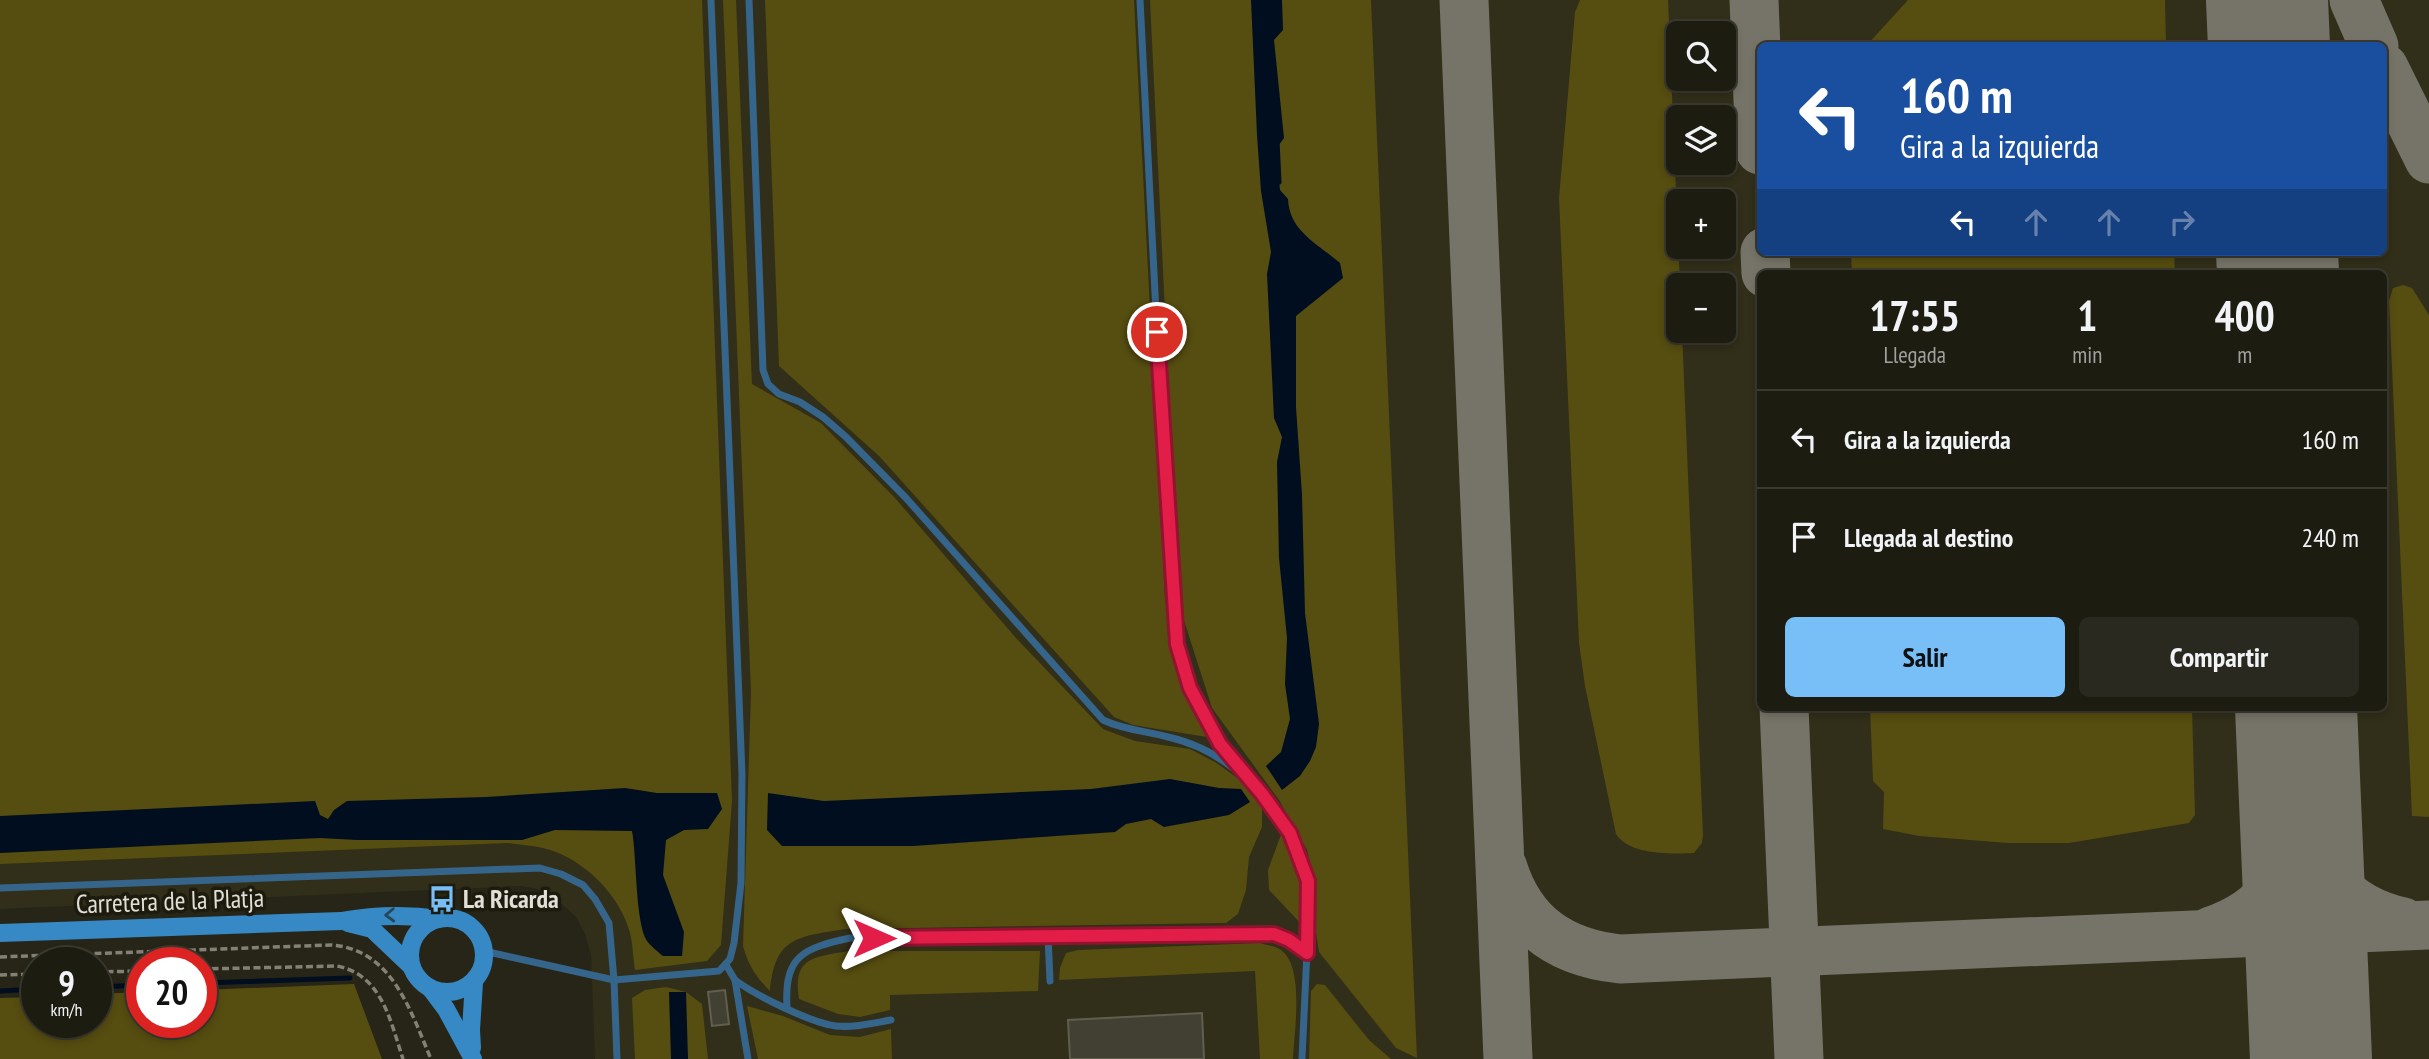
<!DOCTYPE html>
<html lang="es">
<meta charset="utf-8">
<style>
body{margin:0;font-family:"PT Sans Narrow",sans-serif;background:#2a291f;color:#f1f3f6;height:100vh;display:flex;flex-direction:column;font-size:26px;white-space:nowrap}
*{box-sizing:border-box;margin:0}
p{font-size:23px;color:#a0a19f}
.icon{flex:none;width:38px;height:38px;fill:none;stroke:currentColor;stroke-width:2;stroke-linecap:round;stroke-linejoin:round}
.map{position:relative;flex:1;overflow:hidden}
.panel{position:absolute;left:1757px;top:270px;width:630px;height:441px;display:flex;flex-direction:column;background:#1d1c11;border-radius:10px;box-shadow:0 4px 10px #0003,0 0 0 2px #3b3a31}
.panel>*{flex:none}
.guide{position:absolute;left:1757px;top:42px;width:630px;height:214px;border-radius:10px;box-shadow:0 4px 10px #0003,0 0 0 2px #3b3a31;background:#1a4fa0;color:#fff;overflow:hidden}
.fabs{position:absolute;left:1666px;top:21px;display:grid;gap:14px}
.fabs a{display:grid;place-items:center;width:70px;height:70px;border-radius:10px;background:#1d1c11;box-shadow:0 4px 10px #0003,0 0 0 2px #3b3a31;font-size:35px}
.speed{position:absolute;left:21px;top:947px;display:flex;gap:14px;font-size:35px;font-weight:700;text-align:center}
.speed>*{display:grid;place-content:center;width:91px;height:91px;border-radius:50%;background:#1d1c11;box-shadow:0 4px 10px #0003,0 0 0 2px #3b3a31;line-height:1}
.speed small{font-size:18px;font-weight:400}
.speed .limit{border:10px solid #d22;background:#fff;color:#111}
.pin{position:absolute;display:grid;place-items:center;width:60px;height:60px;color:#fff;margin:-30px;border:4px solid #fff;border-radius:50%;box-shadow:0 2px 7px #0007}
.me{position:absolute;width:77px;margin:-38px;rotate:90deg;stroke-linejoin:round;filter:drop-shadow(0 0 5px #0008)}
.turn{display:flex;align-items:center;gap:24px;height:147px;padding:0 28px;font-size:32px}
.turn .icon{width:91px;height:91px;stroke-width:2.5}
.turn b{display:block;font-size:49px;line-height:60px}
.lanes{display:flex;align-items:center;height:66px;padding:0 28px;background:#0003;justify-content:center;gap:35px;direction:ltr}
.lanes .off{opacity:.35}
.eta{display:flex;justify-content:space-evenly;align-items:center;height:119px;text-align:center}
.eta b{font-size:42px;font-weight:700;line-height:49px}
.cta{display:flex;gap:14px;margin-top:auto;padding:14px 28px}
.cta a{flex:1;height:80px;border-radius:10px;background:#78bff7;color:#111;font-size:28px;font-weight:700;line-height:80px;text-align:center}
.cta a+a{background:#2a291f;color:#f1f3f6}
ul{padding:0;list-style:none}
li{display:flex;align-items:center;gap:21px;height:98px;padding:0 28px;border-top:2px solid #3b3a31}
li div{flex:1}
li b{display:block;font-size:26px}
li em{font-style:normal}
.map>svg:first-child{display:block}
</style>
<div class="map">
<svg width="2429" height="1059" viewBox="0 0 2429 1059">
<rect width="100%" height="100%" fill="#272517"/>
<path fill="#312e19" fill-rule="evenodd" d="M0,0H2429V1059H595L591,955L585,934L576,917L561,903L545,891L533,888L520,886L0,909ZM1678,33H1724V79H1678ZM1760,46H2384V252H1760ZM1678,117H1724V163H1678ZM1678,201H1724V247H1678ZM1760,273H2384V707H1760ZM1678,285H1724V331H1678Z"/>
<g fill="#564d10">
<path d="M0,0H702L732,801L721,945L707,961L635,970C633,958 633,945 630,933C621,898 589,865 556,852C540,846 524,845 508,843L0,864Z"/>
<path d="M723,0H736L752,384L821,423L895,498L1016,638L1103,729L1135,741L1190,749L1215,762L1253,789L1262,804V827L1249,857L1246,890L1238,914L1226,923L845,929C798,937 775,936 770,991C756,977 748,965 743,946L751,692Z"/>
<polygon points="765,0 1134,0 1165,599 1177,664 1190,699 1213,738 1133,725 1114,717 879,456 779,366"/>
<polygon points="1150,0 1371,0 1417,1058 1396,1048 1319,952 1316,933 1316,887 1307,850 1279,800 1212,708 1179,605"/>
<path d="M1580,0H1668L1680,285L1678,331H1682L1703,835L1702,843L1694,853C1670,854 1629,855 1616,834L1585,686L1579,643L1559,198L1575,12Z"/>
<polygon points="1908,0 2165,0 2166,45 1867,45"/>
<polygon points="1851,252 2174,252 2175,273 1852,273"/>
<polygon points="2403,285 2412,288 2429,315 2429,817 2412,816 2389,301 2393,288"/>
<polygon points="1870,707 2192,707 2195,815 2189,823 2069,843 2008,843 1919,836 1883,829 1884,792 1873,781"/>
<path d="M1282,832C1303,871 1304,884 1305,928L1269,890L1268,870Z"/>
<path d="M1260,943C1266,945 1276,946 1281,950C1305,967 1294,1033 1293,1059H1260L1255,971L1059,980L1060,968L1066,953L1078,950Z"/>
<path d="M849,951H1040L1038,991L890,995V1010L860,1017L838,1014L799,999C792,956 815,957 849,951Z"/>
<polygon points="354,984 382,1059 0,1059 0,998 37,997 37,1022 96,1022 96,994 142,992 142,1022 201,1022 201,990"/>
<polygon points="1317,984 1325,985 1369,1040 1391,1059 1309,1059 1311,991"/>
<polygon points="666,987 686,992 702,1004 708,1059 635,1059 632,998 645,990"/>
<polygon points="747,1006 783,1016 830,1035 860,1037 891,1029 892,1059 758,1059"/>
</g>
<g fill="#000e1f">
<path d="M1251,0H1282L1283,30L1274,40L1284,138L1276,149L1280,190L1288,199C1289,231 1318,244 1340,263L1343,278L1296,316V407L1302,495L1305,613L1319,724L1316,747L1310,761L1300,776L1282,790L1266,766L1281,752L1290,719L1285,684L1287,638L1279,558L1277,462L1282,437L1274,418L1267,274L1271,252L1261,191L1257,135Z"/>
<polygon points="1170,779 1219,788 1241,789 1250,802 1229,815 1164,827 1151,819 1126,824 1115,832 913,846 782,846 767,830 768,793 824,801 1091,789"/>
<path d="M625,788L657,793H717L722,809L708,829L684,830L666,840L663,875L684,932L682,956H663C658,952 651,946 647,941C635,922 637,858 632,831L555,830L522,840H357L320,838L0,853V816L315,801L320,815L328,819L334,810L347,801L486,797Z"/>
<polygon points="669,992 686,992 688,1059 671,1059"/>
</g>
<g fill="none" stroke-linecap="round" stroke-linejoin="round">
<g stroke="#000e1f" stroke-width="5">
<polyline points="1277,140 1279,182"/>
<polyline points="201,983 350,978"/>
<polyline points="96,987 142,985"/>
<polyline points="0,991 37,989"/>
</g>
<g stroke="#767468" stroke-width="49">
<polyline points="1464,0 1508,1059"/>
<polyline points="1754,0 1760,150"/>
<polyline points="2354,0 2374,46"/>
<polyline points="2384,68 2429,159"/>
<polyline points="1765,252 1766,273"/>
<polyline points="1784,707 1799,1059"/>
<path d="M2301,810C2316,870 2340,908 2403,922"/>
<path d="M1503,868C1521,926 1562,953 1620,959L2429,925"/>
<path d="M2211,931C2269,912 2297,870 2301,810"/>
<path d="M2308,989C2315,1014 2321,1039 2338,1059"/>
</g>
<g stroke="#767468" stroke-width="122">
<polyline points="2267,0 2269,46"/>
<polyline points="2277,252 2278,273"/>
<polyline points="2296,707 2311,1059"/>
</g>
</g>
<g fill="#424032" stroke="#605e4e" stroke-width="2">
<polygon points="725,990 729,1024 712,1026 708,992"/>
<polygon points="1202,1013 1204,1059 1070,1059 1068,1020"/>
</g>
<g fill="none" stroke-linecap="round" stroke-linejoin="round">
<g stroke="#838176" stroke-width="3.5" stroke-dasharray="7 3.5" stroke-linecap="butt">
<path d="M0,957L331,945C392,949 410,1010 431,1059"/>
<path d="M201,969L337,966C382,975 390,1020 403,1059"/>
<polyline points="96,972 142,971"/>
<polyline points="0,975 37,974"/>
</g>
<g stroke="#36658b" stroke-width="7">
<path d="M749,0L763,370L768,384L779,394L800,402L823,417L846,437L906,498L1103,720C1124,730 1146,731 1168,737C1195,743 1220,756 1241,775"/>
<polyline points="1140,0 1157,332 1177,644 1190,688 1220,744 1263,794 1290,833 1308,881 1308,929 1302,1059"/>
<polyline points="0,888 540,868 561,874 583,885 595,899 609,923 614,980 617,1059"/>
<polyline points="1048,937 1050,981"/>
<polyline points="484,951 614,980 719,971 730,959 734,943 741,883 742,774 711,0"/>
<polyline points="726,965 735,980 748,1059"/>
<path d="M735,980C755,995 811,1023 836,1026C854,1028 873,1023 891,1020"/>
<path d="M787,1007C784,955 804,948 850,938L1274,934L1289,940L1307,953"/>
</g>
<g stroke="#3789c5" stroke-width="18">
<circle cx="447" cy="955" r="37"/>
<polyline points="348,923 372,929 412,967"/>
<path d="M0,933L341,921C375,915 405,914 439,919"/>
<polyline points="431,989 446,1009 473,1059"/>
<polyline points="472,1048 471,1030 474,982"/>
</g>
</g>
<defs><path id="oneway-chevron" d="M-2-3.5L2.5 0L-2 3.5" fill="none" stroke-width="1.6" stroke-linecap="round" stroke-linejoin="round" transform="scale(1.75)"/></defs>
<use stroke="#274757" href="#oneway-chevron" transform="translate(390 915) rotate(178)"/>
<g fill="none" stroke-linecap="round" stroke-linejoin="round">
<defs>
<polyline id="route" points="874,938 1274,934 1289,940 1307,953 1308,881 1290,833 1262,794 1220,744 1190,688 1177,644 1157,332"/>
</defs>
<use href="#route" stroke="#92132f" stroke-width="18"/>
<use href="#route" stroke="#e11d48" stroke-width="12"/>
</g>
<defs>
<symbol id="bus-bare" viewBox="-9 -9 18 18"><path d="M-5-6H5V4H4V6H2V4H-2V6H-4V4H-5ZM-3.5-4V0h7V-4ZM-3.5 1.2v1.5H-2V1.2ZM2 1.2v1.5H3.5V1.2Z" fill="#78bff7" stroke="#1d1b0e" stroke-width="2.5" paint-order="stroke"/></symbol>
</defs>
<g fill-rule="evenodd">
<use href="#bus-bare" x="423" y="880" width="38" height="38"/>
</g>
<g text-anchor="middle" stroke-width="7" stroke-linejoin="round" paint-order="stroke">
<g font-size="26" font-weight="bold" fill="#e1e0d7" stroke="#1d1b0e" text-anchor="start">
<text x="463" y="908">La Ricarda</text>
</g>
<g font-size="26" fill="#e1e0d7" stroke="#1d1b0e">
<text transform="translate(170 901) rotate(-2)" y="9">Carretera de la Platja</text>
</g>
</g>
</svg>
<div class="fabs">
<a><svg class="icon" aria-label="search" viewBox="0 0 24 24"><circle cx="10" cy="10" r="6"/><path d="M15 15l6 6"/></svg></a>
<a><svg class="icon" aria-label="layers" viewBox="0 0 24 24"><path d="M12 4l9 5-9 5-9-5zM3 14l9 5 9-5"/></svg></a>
<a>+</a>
<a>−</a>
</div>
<div class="speed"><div>9<small>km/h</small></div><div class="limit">20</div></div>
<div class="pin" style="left:1157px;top:332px;background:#d93025"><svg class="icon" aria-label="arrive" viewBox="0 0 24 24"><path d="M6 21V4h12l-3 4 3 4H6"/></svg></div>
<svg class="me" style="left:874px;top:938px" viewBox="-20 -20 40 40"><path d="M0-17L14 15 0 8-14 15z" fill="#e11d48" stroke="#fff" stroke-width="4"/></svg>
<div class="guide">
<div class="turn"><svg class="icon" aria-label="left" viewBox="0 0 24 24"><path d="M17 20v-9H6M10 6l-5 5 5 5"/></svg><div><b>160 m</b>Gira a la izquierda</div></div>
<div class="lanes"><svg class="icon" aria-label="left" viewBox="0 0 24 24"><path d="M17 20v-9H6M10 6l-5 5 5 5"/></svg><svg class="icon off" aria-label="ahead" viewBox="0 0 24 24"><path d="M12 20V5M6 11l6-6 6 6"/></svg><svg class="icon off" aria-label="ahead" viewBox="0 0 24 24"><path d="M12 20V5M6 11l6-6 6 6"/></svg><svg class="icon off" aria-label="right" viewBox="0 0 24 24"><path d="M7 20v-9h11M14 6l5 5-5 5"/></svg></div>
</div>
<section class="panel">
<div class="eta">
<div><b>17:55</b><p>Llegada</p></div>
<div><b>1</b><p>min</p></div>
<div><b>400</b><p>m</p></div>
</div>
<ul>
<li><svg class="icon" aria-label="left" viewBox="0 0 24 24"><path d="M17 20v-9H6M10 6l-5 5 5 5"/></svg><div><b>Gira a la izquierda</b></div><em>160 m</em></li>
<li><svg class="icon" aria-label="arrive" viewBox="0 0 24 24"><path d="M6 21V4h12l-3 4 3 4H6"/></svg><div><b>Llegada al destino</b></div><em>240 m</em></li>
</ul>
<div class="cta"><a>Salir</a><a>Compartir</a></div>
</section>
</div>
